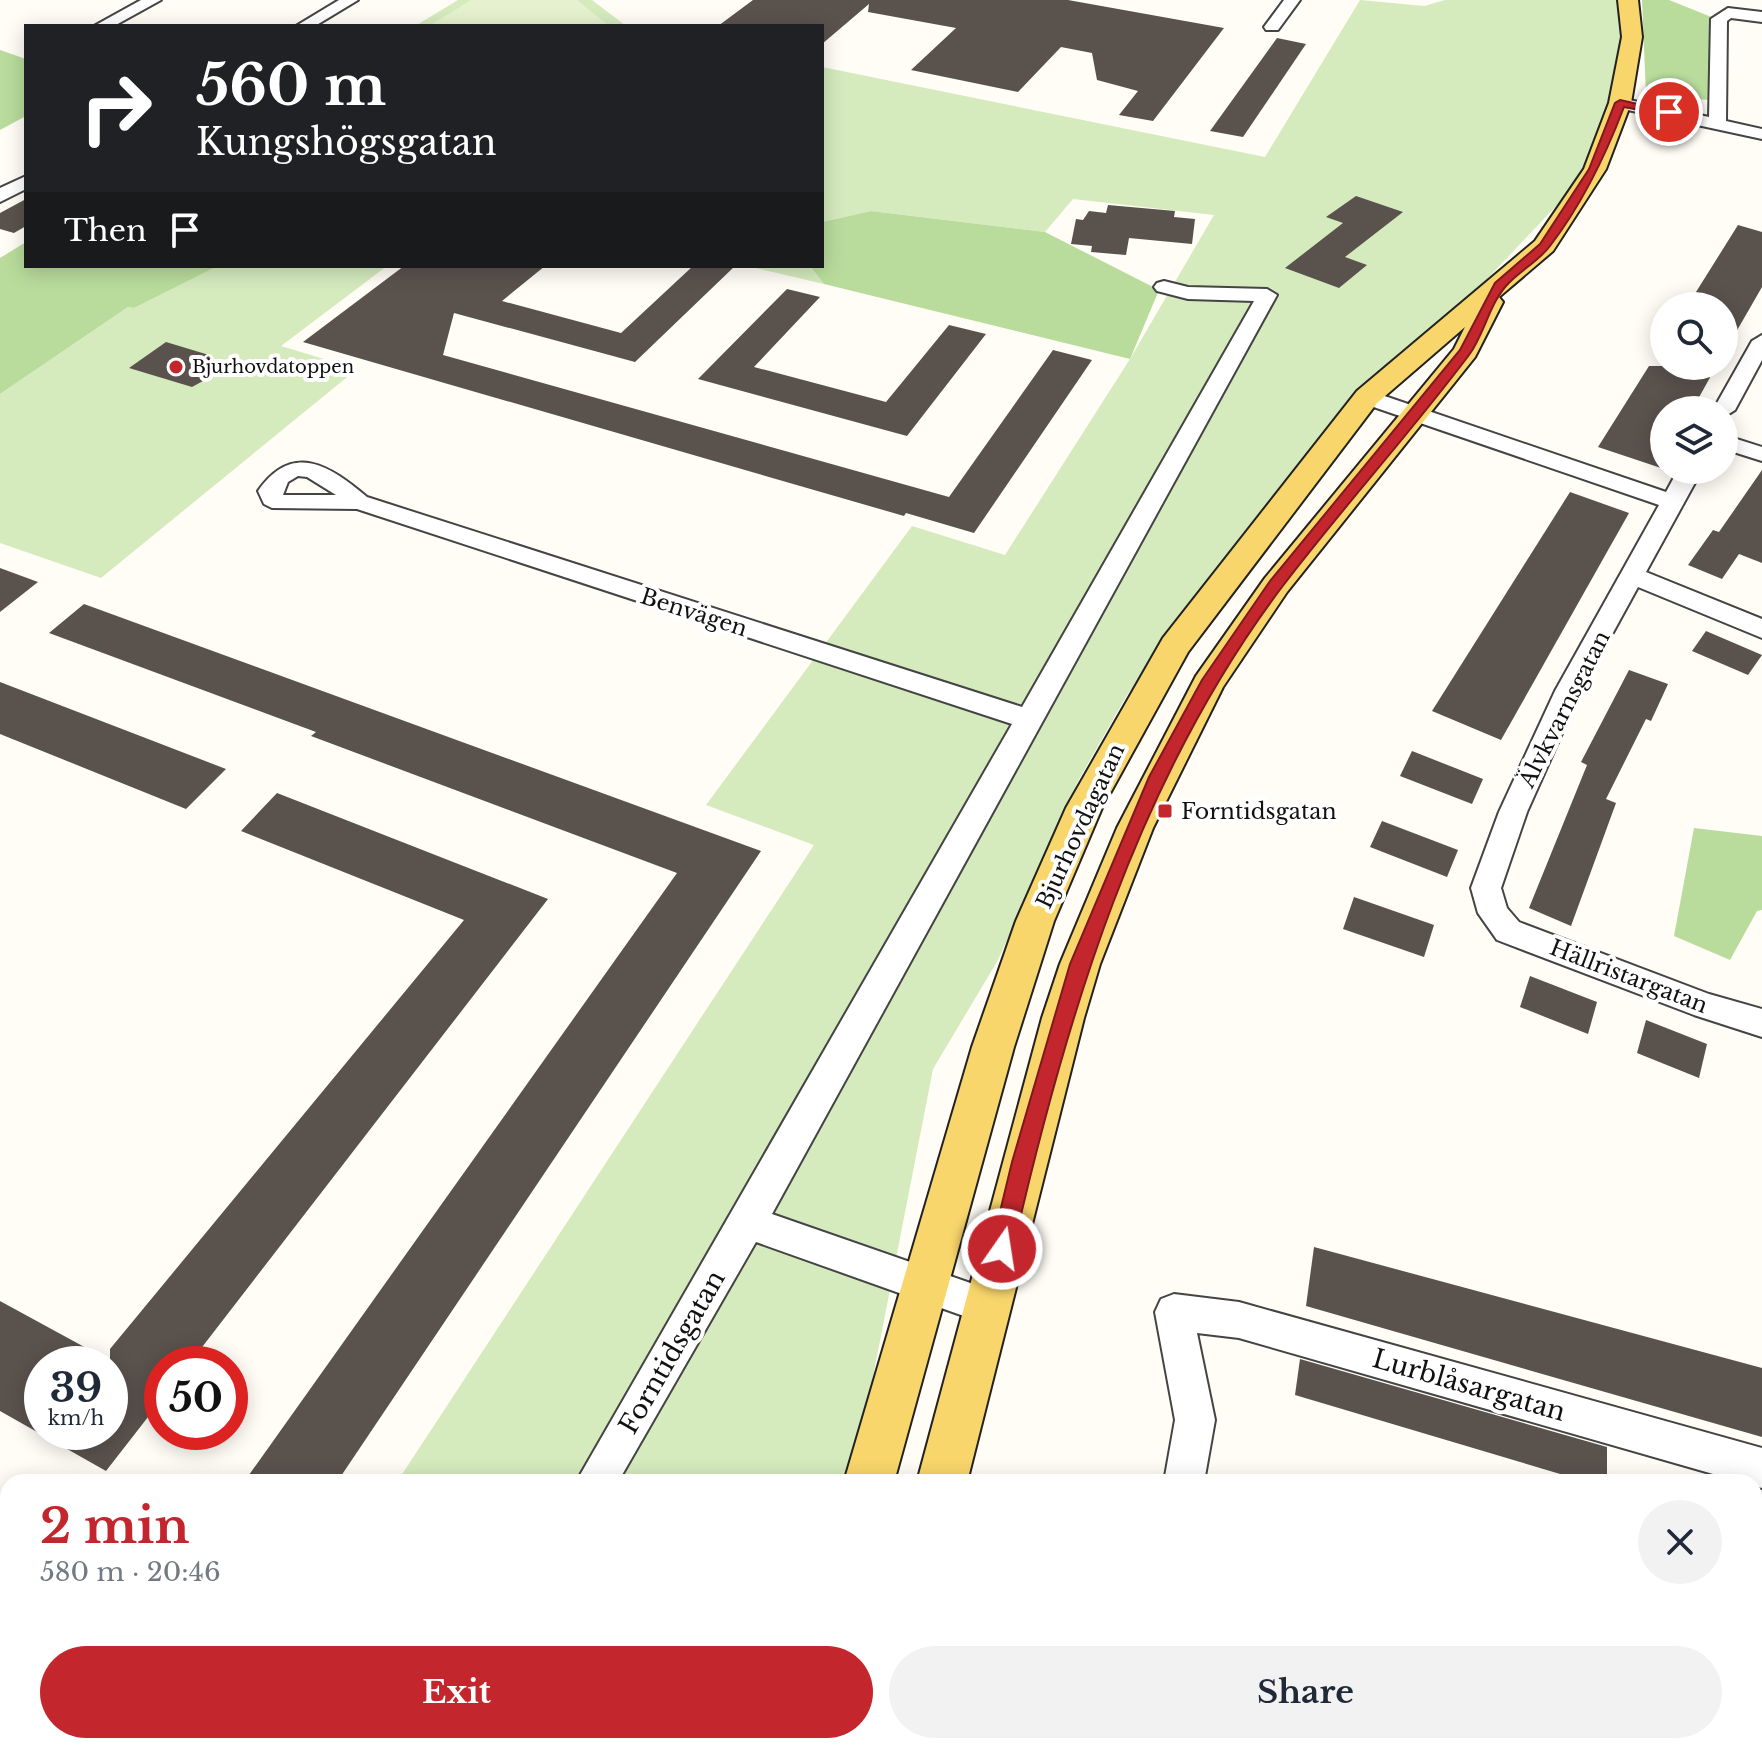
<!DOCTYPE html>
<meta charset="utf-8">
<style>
body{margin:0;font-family:"Libre Baskerville",serif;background:#f2f2f3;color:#1f2937;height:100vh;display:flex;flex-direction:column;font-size:30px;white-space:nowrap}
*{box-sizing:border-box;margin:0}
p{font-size:26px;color:#747a83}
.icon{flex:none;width:44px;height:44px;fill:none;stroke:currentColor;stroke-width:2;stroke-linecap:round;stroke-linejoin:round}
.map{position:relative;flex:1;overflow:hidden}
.panel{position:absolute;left:0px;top:1474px;width:1762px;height:280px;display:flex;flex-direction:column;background:#fff;border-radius:24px 24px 0 0;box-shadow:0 4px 20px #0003}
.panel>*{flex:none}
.guide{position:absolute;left:24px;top:24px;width:800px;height:244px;border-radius:0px;box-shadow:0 4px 20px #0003;background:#202124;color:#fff;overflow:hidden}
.tools{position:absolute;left:1650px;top:292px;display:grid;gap:16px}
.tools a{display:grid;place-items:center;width:88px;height:88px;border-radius:50%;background:#fff;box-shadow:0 4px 20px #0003;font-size:40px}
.speed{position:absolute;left:24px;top:1346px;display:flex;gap:16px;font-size:40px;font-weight:700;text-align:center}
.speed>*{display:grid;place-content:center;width:104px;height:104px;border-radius:50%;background:#fff;box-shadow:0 4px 20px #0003;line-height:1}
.speed small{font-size:20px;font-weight:400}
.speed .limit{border:12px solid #d22;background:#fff;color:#111}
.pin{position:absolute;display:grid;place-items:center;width:68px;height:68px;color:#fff;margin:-34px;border:4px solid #fff;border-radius:50%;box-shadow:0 2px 8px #0007}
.me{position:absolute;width:88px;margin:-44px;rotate:13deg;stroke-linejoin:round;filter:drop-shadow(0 0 6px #0008)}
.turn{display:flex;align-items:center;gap:28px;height:168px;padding:0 40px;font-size:36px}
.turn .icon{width:104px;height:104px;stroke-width:2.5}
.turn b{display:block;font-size:56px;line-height:68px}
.then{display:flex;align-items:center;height:76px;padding:0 40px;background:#0003;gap:16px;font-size:30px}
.round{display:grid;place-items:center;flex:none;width:84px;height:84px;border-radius:42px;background:#f2f2f3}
.headline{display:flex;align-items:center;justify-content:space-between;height:136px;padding:0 40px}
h1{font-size:48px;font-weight:700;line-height:60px;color:#c4262e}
.button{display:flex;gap:16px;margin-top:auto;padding:16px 40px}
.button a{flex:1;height:92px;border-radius:48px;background:#c4262e;color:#fff;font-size:32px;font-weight:700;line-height:92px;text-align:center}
.button a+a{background:#f2f2f3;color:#1f2937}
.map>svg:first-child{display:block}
</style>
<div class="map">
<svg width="1762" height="1754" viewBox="0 0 1762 1754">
<rect width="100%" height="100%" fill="#fffdf5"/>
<g fill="#d5ebbd">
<polygon points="458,0 592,0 626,26 415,26"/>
<polygon points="1360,0 1424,6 1445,0 1617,0 1623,29 1607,104 1577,184 1488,278 1363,396 1239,544 1127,695 1078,781 998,960 933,1069 870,1392 844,1482 397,1482 814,845 706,805 912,526 1005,555 1130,359 1214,215 1073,199 1045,232 871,211 822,222 822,67 1265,157"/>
<polygon points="218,266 387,266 281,346 357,369 101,578 0,543 0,394 128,307 134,308"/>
<polygon points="747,266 810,266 824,284"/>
<polygon points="225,1746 766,1746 764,1754 220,1754"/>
</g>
<g fill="#b9dc9c">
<polygon points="1642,0 1669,0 1714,18 1708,100 1646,93"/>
<polygon points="0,50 26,59 26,116 0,130"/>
<polygon points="871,211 1045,232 1159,290 1130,359 824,284 810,266 822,266 822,222"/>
<polygon points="26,242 26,266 218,266 134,308 128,307 0,394 0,258"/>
<polygon points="1694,828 1762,836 1762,910 1757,911 1730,960 1674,936"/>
</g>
<polygon fill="#e6f2cf" points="471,0 577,0 609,26 429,26"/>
<g fill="#5a524d" fill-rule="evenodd">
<polygon points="753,0 1068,0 1224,28 1153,121 1119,115 1138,91 1097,80 1092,53 1061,47 1018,92 911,70 956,28 868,12 869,4 822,44 822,26 718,26"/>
<polygon points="1277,38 1306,44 1243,137 1210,131"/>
<polygon points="1356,196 1403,212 1345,257 1367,265 1339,288 1285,268 1343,223 1326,217"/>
<polygon points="26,199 26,226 14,233 0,229 0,213"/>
<polygon points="1108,205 1175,211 1174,217 1195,219 1192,244 1129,238 1126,255 1091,252 1092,246 1071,244 1076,219 1083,220 1089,211 1106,213"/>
<polygon points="1738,225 1762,232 1762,287 1724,353 1724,306 1691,300"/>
<polygon points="404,266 545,266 502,301 621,333 693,266 735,266 635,362 454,313 443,355 949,497 1053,350 1092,360 974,533 906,513 904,516 303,342"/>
<polygon points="787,289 820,297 754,367 886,402 949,325 986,334 907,436 698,379"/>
<polygon points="166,342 209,355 214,375 192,387 129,368"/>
<polygon points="1649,366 1694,366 1713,372 1692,410 1664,410 1664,469 1598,447"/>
<polygon points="1762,470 1762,563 1739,554 1722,579 1688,565 1713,530 1719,532"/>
<polygon points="1570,492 1629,513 1501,740 1432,711"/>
<polygon points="0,568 38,582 0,612"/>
<polygon points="84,604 761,851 337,1482 244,1482 677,873 311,736 316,732 49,633"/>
<polygon points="1706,631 1762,655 1748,675 1692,651"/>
<polygon points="1629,670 1668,684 1651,721 1646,719 1606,799 1616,803 1571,926 1529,908 1587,765 1581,762"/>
<polygon points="0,682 226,769 186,809 0,734"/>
<polygon points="1412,751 1483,779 1472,804 1400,776"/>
<path d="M277,793L548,899L189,1364H162V1399L106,1471L0,1411V1301L110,1361V1349L464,920L241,831ZM42,1364H110V1432H42Z"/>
<polygon points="1382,821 1458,850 1447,877 1370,847"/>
<polygon points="1354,897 1434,925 1424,957 1343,929"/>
<polygon points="1530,976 1597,1002 1588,1034 1520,1007"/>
<polygon points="1646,1020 1707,1044 1699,1078 1637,1053"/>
<polygon points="1314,1247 1762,1368 1762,1437 1306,1306"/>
<polygon points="1300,1359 1607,1447 1607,1482 1587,1482 1295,1395"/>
</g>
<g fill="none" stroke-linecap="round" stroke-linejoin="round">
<defs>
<g id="minor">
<polygon points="141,0 161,0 114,26 94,26"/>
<polygon points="339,0 358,0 315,26 296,26"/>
<polygon points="1284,0 1300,0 1278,30 1266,30 1264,27"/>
<polygon points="1728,8 1762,12 1762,22 1731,18 1727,21 1726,121 1762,129 1762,139 1614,107 1612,103 1620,98 1709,117 1711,19"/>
<polygon points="26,176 26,189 0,202 0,188"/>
<path d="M1164,281L1188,287L1267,289L1277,295L772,1214L1002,1294L1008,1307L1002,1320L989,1325L756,1242L618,1482H576L1012,724L357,509L272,508L264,504L258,491C293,441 330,466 367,497L1022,707L1254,301L1188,299L1157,291L1154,287L1157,283ZM298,476L307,477L336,495H283L288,482Z"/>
<polygon points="1762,335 1762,360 1735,410 1724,417 1724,410 1713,410 1752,341"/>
<polygon points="1367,390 1666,492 1678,470 1702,470 1646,572 1762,619 1762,638 1638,587 1581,691 1527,812 1501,888 1507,908 1519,922 1709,994 1762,1009 1762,1037 1694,1015 1497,940 1478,913 1471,888 1499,812 1555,691 1659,505 1359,402 1356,397 1359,392"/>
<polygon points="1724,435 1762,447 1762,461 1724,449"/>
<polygon points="1174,1294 1239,1302 1762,1448 1762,1488 1754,1486 1754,1482 1741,1482 1239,1338 1197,1333 1215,1420 1204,1482 1164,1482 1175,1420 1155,1312 1161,1299"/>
<polygon points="1754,1680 1762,1682 1762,1726 1754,1724"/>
<polygon points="8,1746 55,1746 52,1754 5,1754"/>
<polygon points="418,1746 464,1746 461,1754 415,1754"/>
<polygon points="1119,1746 1163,1746 1161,1754 1117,1754"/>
</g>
<g id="major">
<polygon points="1618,0 1638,0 1642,37 1631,103 1606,169 1553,251 1499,297 1503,302 1475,357 1287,592 1223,687 1153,828 1100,964 1084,1018 967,1482 917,1482 1042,1018 1060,964 1117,828 1196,676 1265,578 1454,349 1465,327 1377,403 1188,652 1102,808 1054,921 1014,1047 894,1482 844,1482 972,1047 1016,921 1066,808 1163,638 1357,391 1535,241 1584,169 1609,103 1622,37"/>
<polygon points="768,1746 824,1746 821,1754 765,1754"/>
<polygon points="845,1746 901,1746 899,1754 843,1754"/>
</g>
</defs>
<use href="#minor" stroke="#444" stroke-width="4"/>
<use href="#major" stroke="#222" stroke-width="4"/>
<use href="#minor" fill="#fff" fill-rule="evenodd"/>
<use href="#major" fill="#f9d66b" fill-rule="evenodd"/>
</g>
<path fill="#c4262e" stroke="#7f191e" stroke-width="2" d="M1620,100L1674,112L1669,116L1624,107C1605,157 1583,203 1550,246C1538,262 1519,271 1506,286C1489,305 1484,335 1469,355C1409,435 1342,508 1282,587C1137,779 1066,1017 1013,1249L1010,1257L1002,1260L994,1257L991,1249L1012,1162L1070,964L1149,777L1202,680L1270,581L1460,350L1495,283L1540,244L1589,169L1615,103Z"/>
<g fill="#c4262e" stroke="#fff" stroke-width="3">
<circle cx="176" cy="367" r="8"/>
<rect x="1157" y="803" width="16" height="16" rx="4"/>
</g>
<g text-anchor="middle" stroke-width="8" stroke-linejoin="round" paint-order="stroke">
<g font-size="18" fill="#111" stroke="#fff" text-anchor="start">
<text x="192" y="373">Bjurhovdatoppen</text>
</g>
<g font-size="22" fill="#111" stroke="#fff">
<text transform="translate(694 612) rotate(18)" y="8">Benvägen</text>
<text transform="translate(1564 709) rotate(-63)" y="8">Älvkvarnsgatan</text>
<text transform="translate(1080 826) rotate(-65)" y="8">Bjurhovdagatan</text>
<text transform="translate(1629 976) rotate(21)" y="8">Hällristargatan</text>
</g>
<g font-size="22" fill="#111" stroke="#fff" text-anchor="start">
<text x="1181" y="819">Forntidsgatan</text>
</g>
<g font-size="26" fill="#111" stroke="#fff">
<text transform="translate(672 1352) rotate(-60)" y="9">Forntidsgatan</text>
<text transform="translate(1469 1385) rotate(16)" y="9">Lurblåsargatan</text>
</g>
</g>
</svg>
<div class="tools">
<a><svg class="icon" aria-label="search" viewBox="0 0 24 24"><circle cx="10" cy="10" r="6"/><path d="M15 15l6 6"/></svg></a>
<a><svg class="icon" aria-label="layers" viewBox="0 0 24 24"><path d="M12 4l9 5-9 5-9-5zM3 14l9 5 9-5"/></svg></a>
</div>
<div class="speed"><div>39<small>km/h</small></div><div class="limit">50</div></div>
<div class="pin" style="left:1669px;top:112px;background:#d93025"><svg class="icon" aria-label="arrive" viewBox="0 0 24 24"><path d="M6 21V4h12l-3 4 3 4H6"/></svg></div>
<svg class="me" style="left:1002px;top:1249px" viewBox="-20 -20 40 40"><circle r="17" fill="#c4262e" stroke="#fff" stroke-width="3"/><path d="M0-11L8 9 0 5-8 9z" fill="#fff"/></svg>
<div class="guide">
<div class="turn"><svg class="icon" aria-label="right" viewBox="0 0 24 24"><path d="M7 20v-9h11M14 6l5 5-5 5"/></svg><div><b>560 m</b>Kungshögsgatan</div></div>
<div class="then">Then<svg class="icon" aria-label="arrive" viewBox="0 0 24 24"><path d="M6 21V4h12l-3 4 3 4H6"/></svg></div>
</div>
<section class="panel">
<div class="headline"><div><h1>2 min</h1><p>580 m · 20:46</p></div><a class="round"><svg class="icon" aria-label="close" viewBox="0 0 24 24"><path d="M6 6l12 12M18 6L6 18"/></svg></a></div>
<div class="button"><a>Exit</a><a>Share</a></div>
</section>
</div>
